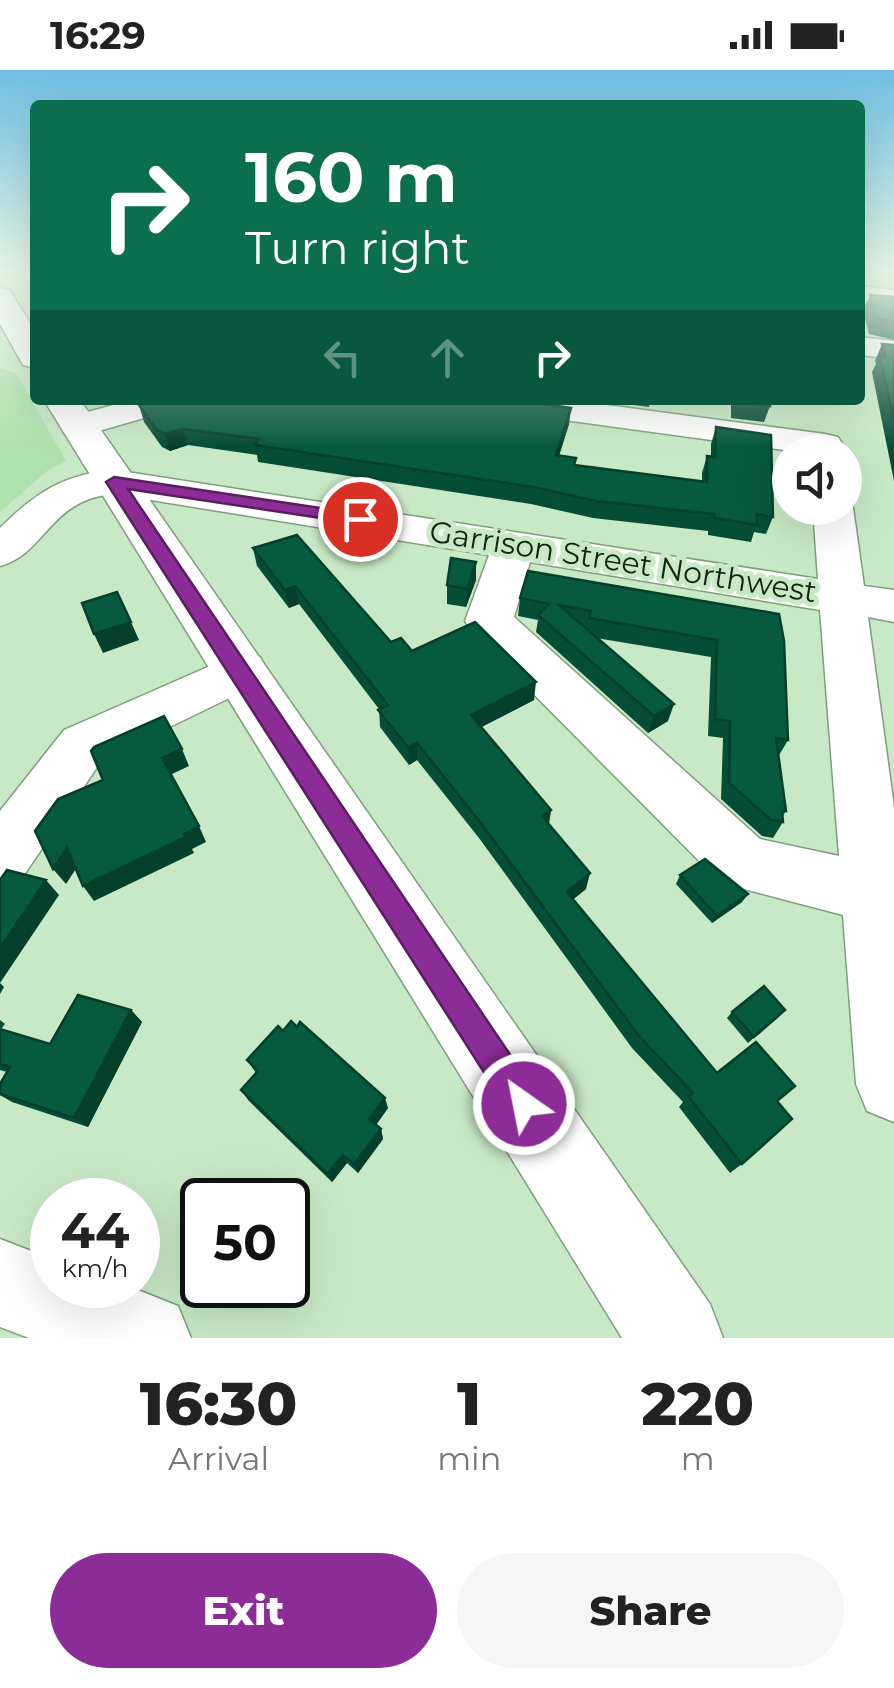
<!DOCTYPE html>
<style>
body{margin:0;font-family:Montserrat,sans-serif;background:#f6f6f6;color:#222;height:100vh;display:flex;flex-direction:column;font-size:38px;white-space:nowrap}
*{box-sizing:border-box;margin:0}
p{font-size:32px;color:#767676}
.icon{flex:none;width:55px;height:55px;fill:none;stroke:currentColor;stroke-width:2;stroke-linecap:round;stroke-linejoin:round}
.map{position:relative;height:1268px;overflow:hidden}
.sheet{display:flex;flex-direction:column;background:#fff;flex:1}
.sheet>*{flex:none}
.guide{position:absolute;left:30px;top:30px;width:835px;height:305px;border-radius:10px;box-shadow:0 10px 40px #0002;background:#0b6e4f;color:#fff;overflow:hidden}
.fabs{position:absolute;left:772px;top:365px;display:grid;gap:20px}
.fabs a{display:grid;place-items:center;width:90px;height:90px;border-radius:50%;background:#fff;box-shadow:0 10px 40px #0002;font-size:50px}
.speed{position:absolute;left:30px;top:1108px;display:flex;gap:20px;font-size:50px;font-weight:700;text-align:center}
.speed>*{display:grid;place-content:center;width:130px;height:130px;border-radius:50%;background:#fff;box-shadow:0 10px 40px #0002;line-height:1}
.speed small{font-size:25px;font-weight:400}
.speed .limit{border:5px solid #111;border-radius:15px;background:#fff;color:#111}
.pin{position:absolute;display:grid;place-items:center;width:85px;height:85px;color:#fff;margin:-42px;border:5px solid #fff;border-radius:50%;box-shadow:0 2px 10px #0007}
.me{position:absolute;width:110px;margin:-55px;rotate:327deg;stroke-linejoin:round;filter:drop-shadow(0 0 8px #0008)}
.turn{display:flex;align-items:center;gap:35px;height:210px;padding:0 50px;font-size:45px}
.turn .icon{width:130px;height:130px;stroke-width:2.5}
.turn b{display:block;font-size:70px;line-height:85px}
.lanes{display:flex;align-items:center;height:95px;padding:0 50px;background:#0003;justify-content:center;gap:50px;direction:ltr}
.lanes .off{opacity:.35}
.eta{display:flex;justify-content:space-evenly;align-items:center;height:170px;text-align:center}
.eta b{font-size:60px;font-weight:800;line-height:70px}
.button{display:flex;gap:20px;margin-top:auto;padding:20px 50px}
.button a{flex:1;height:115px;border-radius:60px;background:#8c2d97;color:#fff;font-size:40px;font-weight:800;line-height:115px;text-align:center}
.button a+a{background:#f6f6f6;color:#222}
.status{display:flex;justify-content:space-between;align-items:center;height:70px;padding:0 50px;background:#fff;direction:ltr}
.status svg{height:28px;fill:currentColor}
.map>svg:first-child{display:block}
</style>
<div class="status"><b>16:29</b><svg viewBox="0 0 49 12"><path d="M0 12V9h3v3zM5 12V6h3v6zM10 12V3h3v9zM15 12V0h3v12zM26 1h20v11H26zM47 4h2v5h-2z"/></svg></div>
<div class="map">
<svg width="894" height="1268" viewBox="0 0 894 1268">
<rect width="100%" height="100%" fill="#c8e9c6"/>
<polygon fill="#aee1ac" points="0,298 16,303 66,391 47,401 0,442"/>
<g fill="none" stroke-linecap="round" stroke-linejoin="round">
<defs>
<g id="minor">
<polygon points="860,216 894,220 894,236 860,232"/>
<polygon points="860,267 894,271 894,289 860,285"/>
<polygon points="132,330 187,330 182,337 78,367 65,364 60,356 65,348"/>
<polygon points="474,330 569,330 825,364 838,367 843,375 838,382 799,382 491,340 479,337"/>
<path d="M114,400L818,509L813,438H845L847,429L853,438L864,516L894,520V552L868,547L894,737V1052L867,1041L856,1014L843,845L721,813L472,562L465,551L489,485L114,424C49,429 46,484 0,496V458C35,423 64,404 114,400ZM530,492L820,540L839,786L760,769L514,547Z"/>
<polygon points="242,582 260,587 267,600 260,613 102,690 22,808 0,816 0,741 64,660"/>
<polygon points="0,1169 52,1189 52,1215 125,1215 178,1236 191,1268 29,1268 0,1257"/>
</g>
<g id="major">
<polygon points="0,218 10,221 35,261 35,298 23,295 0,254"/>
<polygon points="44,330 80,330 710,1234 723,1268 622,1268"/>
</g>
</defs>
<use href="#minor" stroke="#7e9e7d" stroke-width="3"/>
<use href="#major" stroke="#7e9e7d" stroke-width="3"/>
<use href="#minor" fill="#fff" fill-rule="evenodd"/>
<use href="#major" fill="#fff" fill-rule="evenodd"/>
</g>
<g fill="#054d35">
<polygon points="870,225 894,227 894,270 869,264 863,241"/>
<polygon points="882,274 894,275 894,411 872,302 876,294 875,291"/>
<polygon points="597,330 650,330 649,337"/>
<polygon points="731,330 774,330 769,330 770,336 764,352 731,348"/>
<polygon points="139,335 569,354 559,385 575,395 702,412 702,403 707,386 711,387 711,374 716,357 773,447 766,464 754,462 751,472 708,465 708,461 593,448 531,434 258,392 257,385 188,375 170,381 162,377 144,352"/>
<polygon points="253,478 391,572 534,630 481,657 551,740 549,754 586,819 573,829 717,1003 777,1031 742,1094 730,1103 679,1037 683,1032 632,978 479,768 417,690 409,695 380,657 379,639 299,534 289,538 257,496"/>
<polygon points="476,492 476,510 466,537 447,534 447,515"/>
<polygon points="520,528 779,544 788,670 778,687 786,741 782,747 783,752 773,768 762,766 721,729 723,668 708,666 711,587 596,568 668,651 648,663 536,562 538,550 518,546"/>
<polygon points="680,805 742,832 712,853 676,814"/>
<polygon points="131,940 142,952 88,1057 12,1032 0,1025 0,1014 7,1002 0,1000 0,950 5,954 1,959 50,974"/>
<polygon points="732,942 779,946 748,973 727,948"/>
<polygon points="247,990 388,1038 376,1055 381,1059 383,1069 358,1103 347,1093 332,1112 249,1031 241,1020 256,1003"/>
</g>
<g fill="#043f2b">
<polygon points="571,338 569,354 554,402 556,385"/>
<polygon points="183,359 188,375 170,381 165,364"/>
<polygon points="476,492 476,510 466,537 467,519"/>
<polygon points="295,516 299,534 289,538 285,520"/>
<polygon points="131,552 139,570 103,583 94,564"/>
<polygon points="536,612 534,630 470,663 471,645"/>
<polygon points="674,634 668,651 648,663 654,646"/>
<polygon points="417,673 417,690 409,695 408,677"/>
<polygon points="182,679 189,696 170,705 162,688"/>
<polygon points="551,740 548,757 542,746"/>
<polygon points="199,756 206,772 192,779 194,783 94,831 83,816"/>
<polygon points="67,778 79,794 66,814 53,799"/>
<polygon points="590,803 586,819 564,837 567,822"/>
<polygon points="46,810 59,825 0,913 4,917 0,924 0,878"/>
<polygon points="748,824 742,832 712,853 717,846"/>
<polygon points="131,940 142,952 88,1057 74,1048"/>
<polygon points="385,1028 388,1038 373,1059 369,1049"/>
<polygon points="381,1059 383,1069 358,1103 354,1094"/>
<polygon points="343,1085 347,1093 332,1112 327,1104"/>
</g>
<g fill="#065a3e" stroke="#043f2b" stroke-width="2.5">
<polygon points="870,225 894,227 894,252 876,248"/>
<polygon points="882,274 894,275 894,351 880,286 885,286"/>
<polygon points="158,330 517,330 571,338 556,385 576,388 574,395 707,412 707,386 715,387 716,357 771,365 773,447 757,444 757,455 714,448 714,444 596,431 533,417 255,375 259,369 183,359 165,364 157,360 139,335"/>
<polygon points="736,330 769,330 770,336 736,331"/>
<polygon points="297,465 391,572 401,568 412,581 475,552 536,612 471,645 551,740 542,746 590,803 567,822 717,1003 756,972 795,1016 777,1031 792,1049 742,1094 688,1026 693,1023 639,966 480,752 417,673 408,677 378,640 388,635 295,516 285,520 253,478"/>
<polygon points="451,488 476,492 467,519 447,515"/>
<polygon points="528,501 779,544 784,571 788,670 776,668 786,741 782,741 783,752 771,750 729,713 730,651 715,649 717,570 589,548 591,541 559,535 674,634 654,646 538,545 549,534 520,528"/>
<polygon points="117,522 131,552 94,564 82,533"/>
<polygon points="164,646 182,679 162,688 199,756 184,764 186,767 83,816 67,778 53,799 35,761 58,729 103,710 91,681 94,677"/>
<polygon points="705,789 748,824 717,846 680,805"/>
<polygon points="7,800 46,810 0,878 0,810"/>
<polygon points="764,916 785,940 754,967 732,942"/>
<polygon points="78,925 131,940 74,1048 0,1024 0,1014 10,997 0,994 0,959 50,974"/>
<polygon points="291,951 297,957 300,952 385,1028 369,1049 381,1059 354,1094 343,1085 327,1104 241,1020 258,1001 247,990 278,956 283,961"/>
</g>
<linearGradient id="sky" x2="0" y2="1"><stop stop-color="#6dbfe2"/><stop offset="0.53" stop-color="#e6f5e5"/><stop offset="1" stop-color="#e6f5e5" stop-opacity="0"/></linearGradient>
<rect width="894" height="378" fill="url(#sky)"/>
<polygon fill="#8c2d97" stroke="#5b1d62" stroke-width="2.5" points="114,407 360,444 368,449 360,454 128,419 536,1023 541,1034 536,1046 524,1051 512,1046 106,412"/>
<g text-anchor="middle" stroke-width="10" stroke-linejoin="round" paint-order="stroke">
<g font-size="30" fill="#162216" stroke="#c8e9c6">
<text transform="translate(623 492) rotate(9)" y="10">Garrison Street Northwest</text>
</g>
</g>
</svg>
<div class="fabs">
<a><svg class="icon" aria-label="sound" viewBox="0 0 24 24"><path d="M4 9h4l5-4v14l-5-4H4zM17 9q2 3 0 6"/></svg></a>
</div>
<div class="speed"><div>44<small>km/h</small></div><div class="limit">50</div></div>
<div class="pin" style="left:360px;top:449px;background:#d93025"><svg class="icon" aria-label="arrive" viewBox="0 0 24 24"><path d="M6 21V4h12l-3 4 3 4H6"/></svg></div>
<svg class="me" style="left:524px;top:1034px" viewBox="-20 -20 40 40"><circle r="17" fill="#8c2d97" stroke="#fff" stroke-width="3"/><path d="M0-11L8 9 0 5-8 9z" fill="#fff"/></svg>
<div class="guide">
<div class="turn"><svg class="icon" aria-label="right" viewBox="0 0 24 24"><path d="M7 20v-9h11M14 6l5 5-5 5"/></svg><div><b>160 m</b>Turn right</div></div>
<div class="lanes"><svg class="icon off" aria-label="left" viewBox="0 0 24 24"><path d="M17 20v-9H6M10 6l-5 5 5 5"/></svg><svg class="icon off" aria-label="ahead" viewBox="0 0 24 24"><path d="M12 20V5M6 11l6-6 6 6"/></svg><svg class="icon" aria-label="right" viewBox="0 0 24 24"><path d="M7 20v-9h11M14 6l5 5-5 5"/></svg></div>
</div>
</div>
<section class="sheet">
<div class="eta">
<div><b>16:30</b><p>Arrival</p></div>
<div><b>1</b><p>min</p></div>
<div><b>220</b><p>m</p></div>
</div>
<div class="button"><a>Exit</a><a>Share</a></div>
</section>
